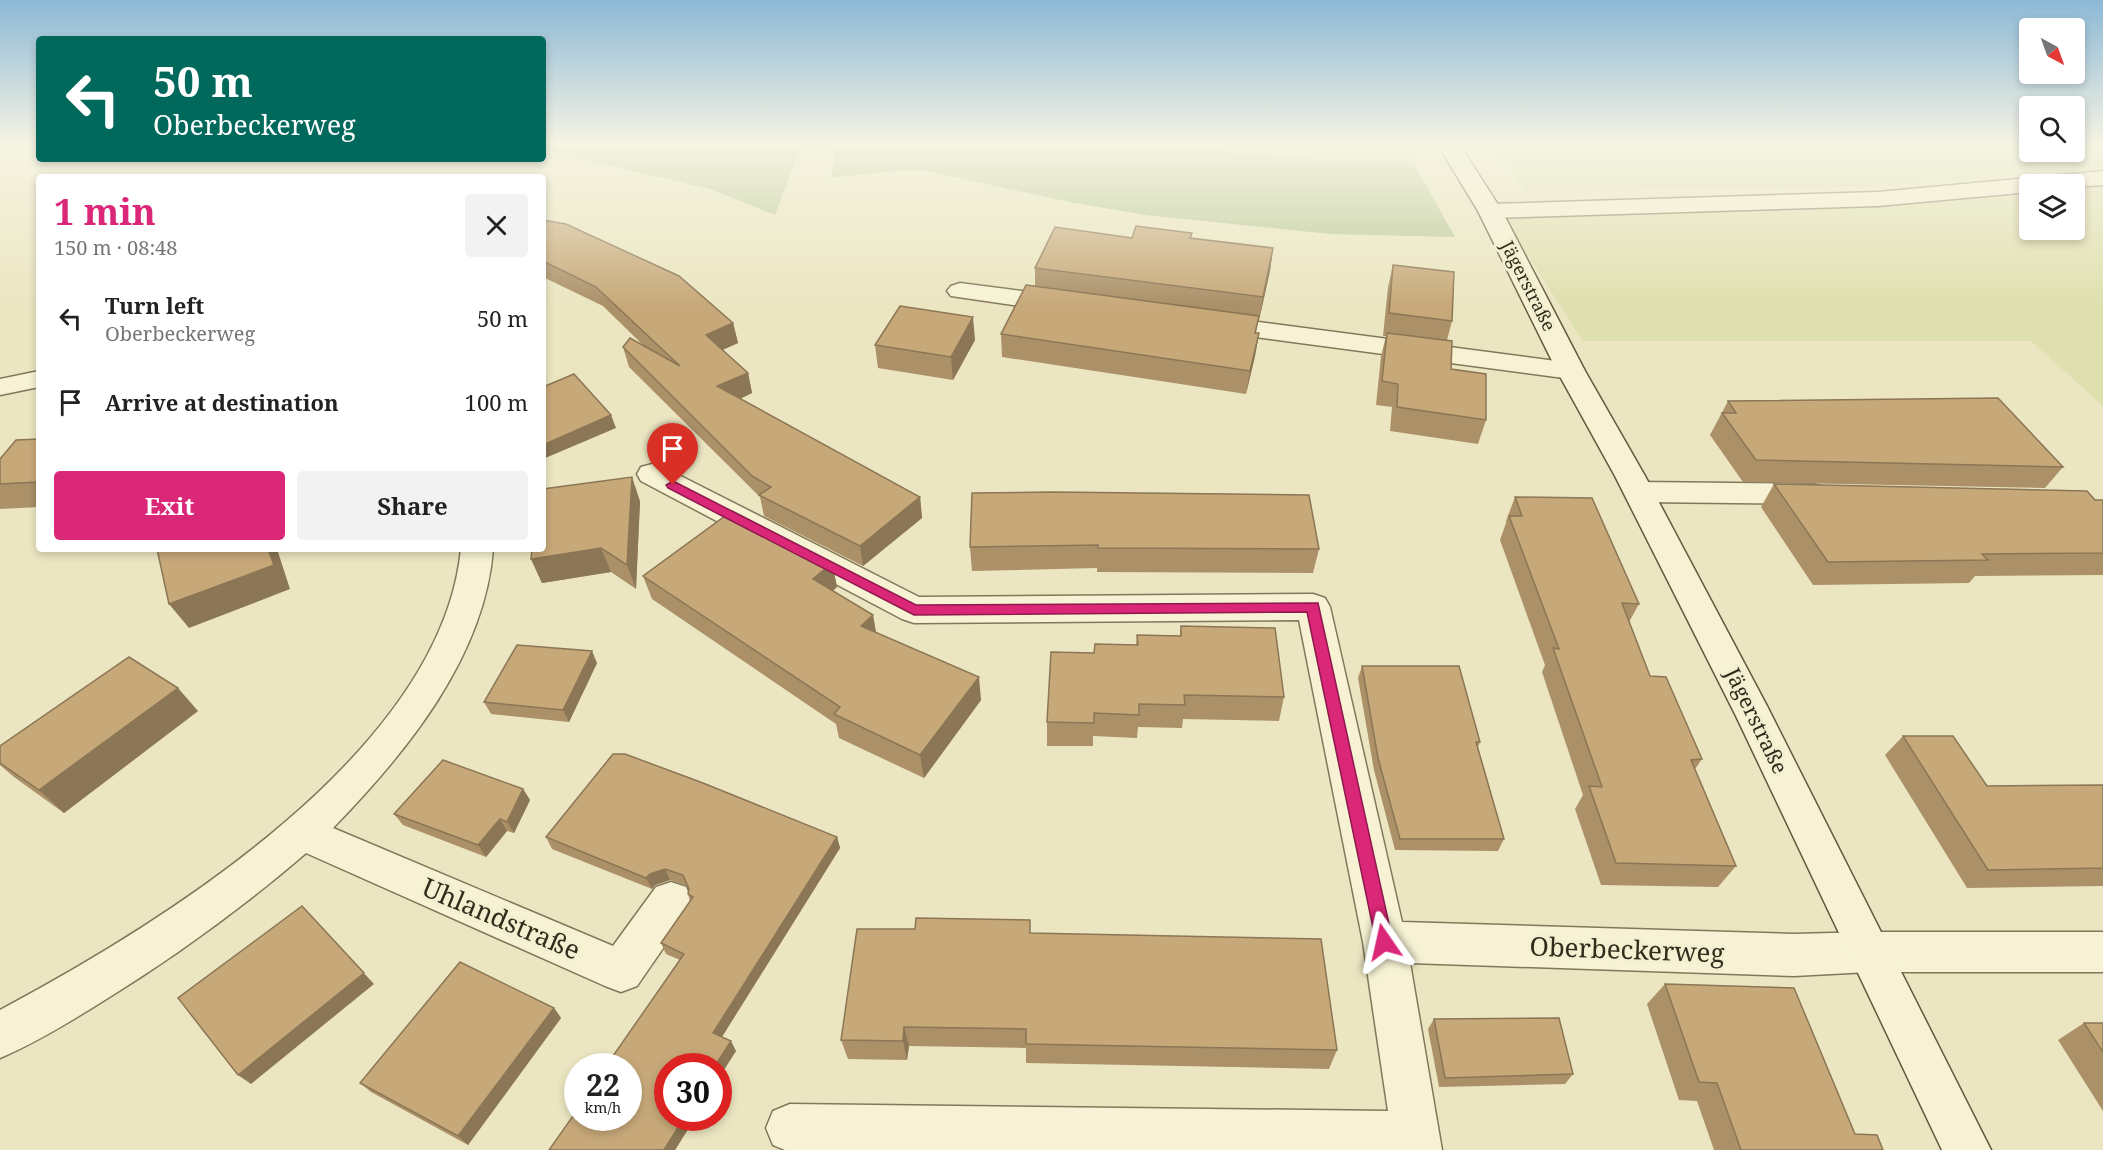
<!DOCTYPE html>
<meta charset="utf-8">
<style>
body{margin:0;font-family:"Noto Serif",serif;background:#f2f2f2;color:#222;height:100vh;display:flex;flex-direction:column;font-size:22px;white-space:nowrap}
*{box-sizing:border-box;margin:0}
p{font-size:20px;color:#767676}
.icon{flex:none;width:33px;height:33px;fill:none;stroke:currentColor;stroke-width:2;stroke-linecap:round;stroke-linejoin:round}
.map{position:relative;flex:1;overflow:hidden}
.drawer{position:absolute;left:36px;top:174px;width:510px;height:378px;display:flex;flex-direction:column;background:#fff;border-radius:6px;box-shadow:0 3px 9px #0003}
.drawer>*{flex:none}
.banner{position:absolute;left:36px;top:36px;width:510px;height:126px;border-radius:6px;box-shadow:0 3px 9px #0003;background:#00695c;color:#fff;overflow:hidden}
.needle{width:39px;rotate:139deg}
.buttons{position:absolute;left:2019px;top:18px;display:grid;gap:12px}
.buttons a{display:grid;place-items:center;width:66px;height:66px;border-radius:6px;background:#fff;box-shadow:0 3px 9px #0003;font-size:30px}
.speed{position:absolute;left:564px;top:1053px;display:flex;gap:12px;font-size:30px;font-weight:700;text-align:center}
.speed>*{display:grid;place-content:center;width:78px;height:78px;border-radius:50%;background:#fff;box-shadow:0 3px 9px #0003;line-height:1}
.speed small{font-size:15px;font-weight:400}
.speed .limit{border:9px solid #d22;background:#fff;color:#111}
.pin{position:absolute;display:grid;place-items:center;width:51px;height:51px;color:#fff;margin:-62px -26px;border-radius:50% 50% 50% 0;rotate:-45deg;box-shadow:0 0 6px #0007}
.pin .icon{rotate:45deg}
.me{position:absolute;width:66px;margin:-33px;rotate:349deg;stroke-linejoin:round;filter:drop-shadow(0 0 4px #0008)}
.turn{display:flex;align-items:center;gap:21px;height:126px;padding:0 18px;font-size:27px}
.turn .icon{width:78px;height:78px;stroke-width:2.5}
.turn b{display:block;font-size:42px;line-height:51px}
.round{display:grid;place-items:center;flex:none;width:63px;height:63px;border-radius:6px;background:#f2f2f2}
.summary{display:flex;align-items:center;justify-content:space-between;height:102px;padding:0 18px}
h1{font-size:36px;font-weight:700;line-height:45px;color:#db2777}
.primary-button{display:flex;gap:12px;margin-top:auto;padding:12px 18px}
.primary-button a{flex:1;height:69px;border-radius:6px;background:#db2777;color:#fff;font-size:24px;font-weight:700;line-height:69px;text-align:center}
.primary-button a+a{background:#f2f2f2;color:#222}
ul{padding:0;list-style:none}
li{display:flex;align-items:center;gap:18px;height:84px;padding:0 18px}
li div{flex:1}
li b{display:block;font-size:22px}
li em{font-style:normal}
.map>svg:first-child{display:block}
</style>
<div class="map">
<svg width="2103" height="1150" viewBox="0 0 2103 1150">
<rect width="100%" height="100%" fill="#ebe6c1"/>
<g fill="#dfe0af">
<polygon points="1166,145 1404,145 1414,164 1288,158"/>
<polygon points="1491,145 2029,145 2030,152 2074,152 2075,145 2103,145 2103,169 1880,186 1525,191"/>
<polygon points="2103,182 2103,406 2031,341 1583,341 1500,212 2029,189 2030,230 2074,230 2075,185"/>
</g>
<g fill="#b9c896">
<polygon points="543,145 798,145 799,152 775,215 710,189 543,150"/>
<polygon points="833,145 1166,145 1288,158 1414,164 1455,237 1330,234 1145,215 1069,202 926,171 892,171 831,178 834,164"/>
</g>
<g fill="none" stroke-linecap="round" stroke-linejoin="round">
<defs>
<g id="street">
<polygon points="2103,171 2103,185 2074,187 2074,184 2030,184 2030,192 1878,206 1490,218 1482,216 1478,211 1482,206 1490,204 1878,192"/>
<polygon points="960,283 1062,296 1071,299 1075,304 1071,309 1062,312 951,296 947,291 951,286"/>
<polygon points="1212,316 1571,363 1581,365 1585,371 1581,377 1571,379 1203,330 1199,324 1203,318"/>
<polygon points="39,371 39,387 0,395 0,379"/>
<polygon points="652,464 663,467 919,597 1313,594 1325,598 1330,607 1402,922 1794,934 1869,932 2103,932 2103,972 1869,972 1794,976 1410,963 1442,1150 785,1150 773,1145 766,1128 773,1111 790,1104 1388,1111 1363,942 1299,620 914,623 902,619 641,481 637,474 641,467"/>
<polygon points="1639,482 1813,484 1824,487 1828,494 1824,501 1813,504 1639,502 1628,499 1624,492 1628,485"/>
<path d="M461,549H493C485,657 406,753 333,828L613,946L656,887L671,882L686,887L692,901L686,915L637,986L621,992L605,986L306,853C241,909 173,958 100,1003C68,1023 35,1043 0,1058V1010C163,923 441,752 461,549Z"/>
</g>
<polygon id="secondary" points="1438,145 1460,145 1502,211 1585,371 1645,476 1767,706 1991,1150 1942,1150 1736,716 1615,476 1557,371 1478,211"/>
</defs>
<use href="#street" stroke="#83775a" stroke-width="3"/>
<use href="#secondary" stroke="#65583d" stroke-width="3"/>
<use href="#street" fill="#f6f2d3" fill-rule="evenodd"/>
<use href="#secondary" fill="#f6f2d3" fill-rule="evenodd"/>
</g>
<g fill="#ab9068">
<polygon points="543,220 733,323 738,343 722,350 748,373 752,393 740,399 920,497 922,518 863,566 764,516 760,497 629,367 623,347 644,346 603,306 543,277"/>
<polygon points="1192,233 1191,238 1273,248 1270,271 1259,320 1258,320 1256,333 1259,333 1255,356 1246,394 1002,357 1001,334 1035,287 1035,268 1132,238"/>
<polygon points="1393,265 1452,321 1447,340 1451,369 1486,420 1478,444 1390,431 1392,407 1376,405 1381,356 1386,336 1383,336 1388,287"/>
<polygon points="975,340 953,380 878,368 875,345"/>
<polygon points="1728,401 2063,467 2045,488 1743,482 1710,435"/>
<polygon points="39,439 39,507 0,509 0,459"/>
<polygon points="1774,484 2103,500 2103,575 1975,576 1969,583 1813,585 1761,507"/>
<polygon points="972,493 1319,549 1313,573 1097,572 1097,568 972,571 970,547"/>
<polygon points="1515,497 1639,604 1629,622 1650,676 1702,759 1695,769 1736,866 1718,887 1601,885 1575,809 1583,795 1542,672 1545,665 1500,540 1506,523 1506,521"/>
<polygon points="640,501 636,589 611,572 542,583 531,559"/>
<polygon points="832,563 837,587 833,591 873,615 876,632 981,700 924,778 839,738 836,724 652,599 643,576"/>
<polygon points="1181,626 1284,697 1279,721 1183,719 1182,728 1138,727 1137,738 1093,736 1093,746 1047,746 1047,722 1094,653 1136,645 1137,635 1180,636"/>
<polygon points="597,663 569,722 491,714 484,702"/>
<polygon points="1362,666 1480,742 1478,747 1504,839 1498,851 1395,850 1374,770 1358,678"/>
<polygon points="198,711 64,813 14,777 0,765 0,746"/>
<polygon points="1903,736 1987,786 2103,785 2103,886 1967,888 1885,755"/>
<polygon points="523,789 530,800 514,833 507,831 486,857 403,825 394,814"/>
<polygon points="546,837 837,837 840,848 722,1037 736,1051 718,1079 718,1066 668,1118 695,1118 675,1150 549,1150 680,960 666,954 661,943 690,901 688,894 689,889 688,886 670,880 655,885 652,889 552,849"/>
<polygon points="1031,933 1337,1050 1329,1069 1026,1063 1026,1048 909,1046 907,1060 848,1059 841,1040"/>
<polygon points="1665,984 1855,1134 1883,1150 1714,1150 1697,1101 1679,1100 1647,1004"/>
<polygon points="554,1008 561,1018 468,1145 371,1092 360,1083"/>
<polygon points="1434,1019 1573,1074 1565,1084 1439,1087 1428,1029"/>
<polygon points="2084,1023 2103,1023 2103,1111 2058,1040"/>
</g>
<g fill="#8b7655">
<polygon points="1273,248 1270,271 1259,320 1263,297"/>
<polygon points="973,317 975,340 953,380 951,357"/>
<polygon points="733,323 738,343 711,355 706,335"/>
<polygon points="1259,333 1255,356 1246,394 1250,371"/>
<polygon points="748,373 752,393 722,407 717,386"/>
<polygon points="611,415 616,428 543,459 543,445"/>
<polygon points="632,477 640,501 636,589 627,565"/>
<polygon points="920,497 922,518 863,566 860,546"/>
<polygon points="601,548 611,572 542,583 531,559"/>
<polygon points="268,549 277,549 290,589 189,628 169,604"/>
<polygon points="832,563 837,587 818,603 813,579"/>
<polygon points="873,615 877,639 861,626"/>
<polygon points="592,651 597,663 569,722 563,710"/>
<polygon points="979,677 981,700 924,778 920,755"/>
<polygon points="178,688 198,711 64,813 39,790"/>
<polygon points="523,789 530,800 514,833 507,822"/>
<polygon points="500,819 507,831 486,857 478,845"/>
<polygon points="837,837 840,848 718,1043 713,1033"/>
<polygon points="665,869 670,880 655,885 652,889 646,878 650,874"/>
<polygon points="302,906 374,984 251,1084 238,1075"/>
<polygon points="554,1008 561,1018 468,1145 458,1136"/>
<polygon points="904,1027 909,1046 907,1060 903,1041"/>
<polygon points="731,1041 736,1051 718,1079 718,1066 715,1066"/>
<polygon points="684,1118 695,1118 675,1150 664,1150"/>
</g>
<g fill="#c7a879" stroke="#8b7655" stroke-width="1.5">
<polygon points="543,220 566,224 679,276 733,323 706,335 748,373 717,386 920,497 860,546 759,495 771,487 752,476 623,347 630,338 680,366 596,287 543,261"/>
<polygon points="1136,226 1192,233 1190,238 1273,248 1263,297 1035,268 1055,227 1132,238"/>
<polygon points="1393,265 1454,272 1452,321 1389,313"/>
<polygon points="1026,285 1259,316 1255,333 1259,333 1250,371 1001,334"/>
<polygon points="900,306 973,317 951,357 875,345"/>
<polygon points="1387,333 1452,341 1451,369 1486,374 1486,420 1397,407 1398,384 1382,381"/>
<polygon points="574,374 611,415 543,445 543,387"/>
<polygon points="1998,398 2063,467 1756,460 1722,413 1736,413 1728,401"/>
<polygon points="39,439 39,482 0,484 0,459 16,440"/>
<polygon points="632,477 627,565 601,548 531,559 532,549 543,549 543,489"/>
<polygon points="1774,484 2087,491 2095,500 2103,500 2103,553 1982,554 1988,560 1828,562"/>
<polygon points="1054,492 1309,495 1319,549 1098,548 1098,545 970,547 972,493"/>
<polygon points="1515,497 1592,498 1639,604 1622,603 1650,676 1666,677 1702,759 1691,760 1736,866 1616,863 1589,786 1602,787 1553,648 1559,649 1509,516 1522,516"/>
<polygon points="732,511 832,563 813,579 873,615 861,626 979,677 920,755 834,714 840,707 643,576"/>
<polygon points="157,549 268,549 274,565 169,604"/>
<polygon points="1181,626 1275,628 1284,697 1184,695 1185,705 1139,704 1139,715 1094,713 1094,723 1047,722 1051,652 1094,653 1095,644 1138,645 1137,635 1181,636"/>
<polygon points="517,645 592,651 563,710 484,702"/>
<polygon points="129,657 178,688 39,790 0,763 0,746"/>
<polygon points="1362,666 1459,666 1480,742 1476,742 1504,839 1400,839 1378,758"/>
<polygon points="1903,736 1953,736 1987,786 2103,785 2103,868 1988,870"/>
<polygon points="613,754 625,754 703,783 837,837 713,1033 731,1041 715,1066 668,1066 668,1118 684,1118 664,1150 549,1150 578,1109 578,1118 628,1118 628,1066 606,1066 684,954 661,943 693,897 688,894 689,889 683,875 665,869 650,874 646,878 546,837"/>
<polygon points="443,760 523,789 507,822 500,819 478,845 394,814"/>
<polygon points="302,906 364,973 238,1075 178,998"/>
<polygon points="916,918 1030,920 1030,933 1321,939 1337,1050 1026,1044 1026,1029 904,1027 903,1041 841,1040 857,929 915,929"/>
<polygon points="460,962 554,1008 458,1136 360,1083"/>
<polygon points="1665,984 1794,988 1855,1134 1877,1135 1883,1150 1741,1150 1717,1083 1699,1082"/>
<polygon points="1559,1018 1573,1074 1445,1078 1434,1019"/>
<polygon points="2084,1023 2103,1023 2103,1052"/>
</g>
<linearGradient id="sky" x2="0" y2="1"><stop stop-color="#8cb8d6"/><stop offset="0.47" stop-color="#f6f4e3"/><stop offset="1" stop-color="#f6f4e3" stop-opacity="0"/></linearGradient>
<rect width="2103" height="306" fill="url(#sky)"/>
<polygon fill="#db2777" stroke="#8e194d" stroke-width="1.5" points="673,481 916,605 1318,603 1393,942 1391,948 1384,951 1378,948 1376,942 1307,612 914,615 668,488 666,485"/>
<g text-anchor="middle" stroke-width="6" stroke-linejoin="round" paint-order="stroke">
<g font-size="18" fill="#332c1d" stroke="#f3efd0">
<text transform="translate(1528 286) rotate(63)" y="6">Jägerstraße</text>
</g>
<g font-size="21" fill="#332c1d" stroke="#f3efd0">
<text transform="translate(1756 721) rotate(64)" y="7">Jägerstraße</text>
</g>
<g font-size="26" fill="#332c1d" stroke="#f3efd0">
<text transform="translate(501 919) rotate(23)" y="9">Uhlandstraße</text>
<text transform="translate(1627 950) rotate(2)" y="9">Oberbeckerweg</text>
</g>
</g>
</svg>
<div class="buttons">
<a><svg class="needle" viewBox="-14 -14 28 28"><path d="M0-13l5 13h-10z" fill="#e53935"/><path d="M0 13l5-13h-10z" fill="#767676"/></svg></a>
<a><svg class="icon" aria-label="search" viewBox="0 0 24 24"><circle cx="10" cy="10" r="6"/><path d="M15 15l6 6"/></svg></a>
<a><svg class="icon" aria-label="layers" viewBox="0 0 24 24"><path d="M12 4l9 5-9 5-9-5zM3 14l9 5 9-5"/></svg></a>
</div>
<div class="speed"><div>22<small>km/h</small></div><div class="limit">30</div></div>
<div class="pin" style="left:673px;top:485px;background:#d93025"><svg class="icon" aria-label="arrive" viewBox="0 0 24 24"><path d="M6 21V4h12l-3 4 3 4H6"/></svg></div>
<svg class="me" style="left:1384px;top:942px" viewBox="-20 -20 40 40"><path d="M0-17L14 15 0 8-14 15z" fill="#db2777" stroke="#fff" stroke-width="4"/></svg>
<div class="banner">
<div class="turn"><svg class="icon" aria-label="left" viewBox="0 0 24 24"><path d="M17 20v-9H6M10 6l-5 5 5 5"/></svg><div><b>50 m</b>Oberbeckerweg</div></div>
</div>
<section class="drawer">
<div class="summary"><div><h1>1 min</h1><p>150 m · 08:48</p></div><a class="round"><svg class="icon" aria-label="close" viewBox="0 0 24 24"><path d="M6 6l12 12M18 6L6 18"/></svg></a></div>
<ul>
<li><svg class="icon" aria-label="left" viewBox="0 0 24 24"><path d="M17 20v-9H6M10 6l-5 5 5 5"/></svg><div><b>Turn left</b><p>Oberbeckerweg</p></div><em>50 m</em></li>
<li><svg class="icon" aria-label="arrive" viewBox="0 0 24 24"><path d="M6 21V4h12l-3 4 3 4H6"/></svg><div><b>Arrive at destination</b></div><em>100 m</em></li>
</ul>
<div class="primary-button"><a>Exit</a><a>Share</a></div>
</section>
</div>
